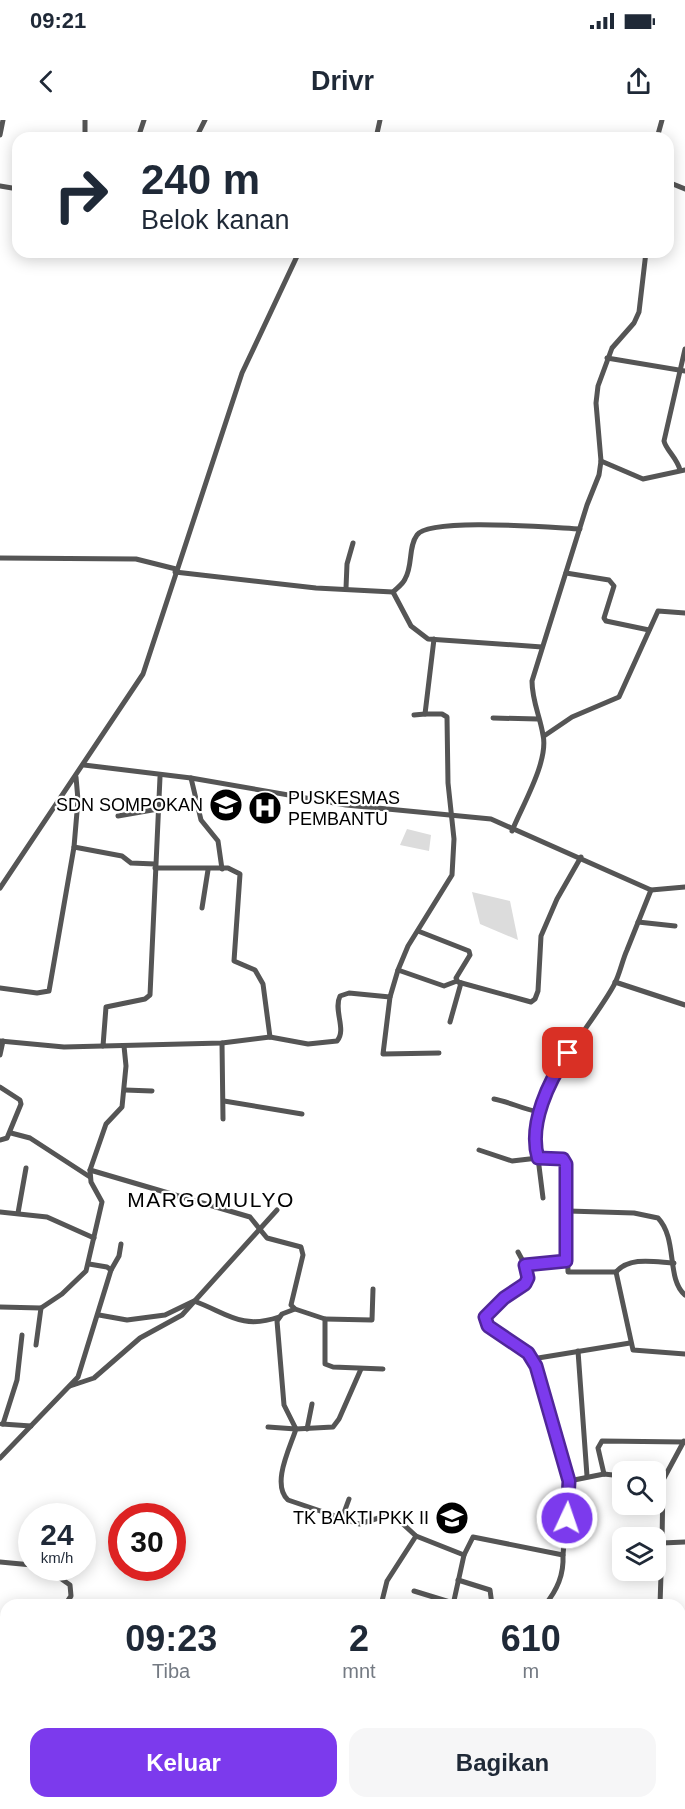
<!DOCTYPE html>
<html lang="id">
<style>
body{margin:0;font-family:Arial,sans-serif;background:#f6f6f7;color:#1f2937;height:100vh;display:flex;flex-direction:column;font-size:22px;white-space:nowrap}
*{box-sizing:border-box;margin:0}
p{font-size:20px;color:#747a83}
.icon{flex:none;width:33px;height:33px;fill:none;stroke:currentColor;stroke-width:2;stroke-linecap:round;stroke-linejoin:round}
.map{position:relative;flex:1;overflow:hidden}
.panel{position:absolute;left:0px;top:1479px;width:686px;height:210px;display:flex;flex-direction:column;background:#fff;border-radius:18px 18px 0 0;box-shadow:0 3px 15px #0003}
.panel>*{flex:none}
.guide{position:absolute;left:12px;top:12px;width:662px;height:126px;border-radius:18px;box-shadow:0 3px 15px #0003;background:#fff;color:#1f2937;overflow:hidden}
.buttons{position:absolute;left:612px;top:1341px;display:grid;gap:12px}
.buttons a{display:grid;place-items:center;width:54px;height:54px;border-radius:12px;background:#fff;box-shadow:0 3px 15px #0003;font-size:30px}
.speed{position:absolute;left:18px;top:1383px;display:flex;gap:12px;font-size:30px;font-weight:700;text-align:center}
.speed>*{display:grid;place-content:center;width:78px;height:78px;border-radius:50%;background:#fff;box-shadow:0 3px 15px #0003;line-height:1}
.speed small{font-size:15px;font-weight:400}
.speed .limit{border:9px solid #d22;background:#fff;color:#111}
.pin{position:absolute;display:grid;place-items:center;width:51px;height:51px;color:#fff;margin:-26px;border-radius:12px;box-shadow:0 3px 9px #0006}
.me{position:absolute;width:66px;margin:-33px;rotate:3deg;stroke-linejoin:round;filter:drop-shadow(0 0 4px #0008)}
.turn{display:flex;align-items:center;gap:21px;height:126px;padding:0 30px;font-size:27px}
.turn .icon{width:78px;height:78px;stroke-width:2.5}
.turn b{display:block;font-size:42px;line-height:51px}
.eta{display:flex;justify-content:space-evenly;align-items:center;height:102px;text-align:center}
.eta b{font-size:36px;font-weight:600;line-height:42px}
.button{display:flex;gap:12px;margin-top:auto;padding:12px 30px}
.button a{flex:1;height:69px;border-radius:18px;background:#7c3aed;color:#fff;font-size:24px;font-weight:600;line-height:69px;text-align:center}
.button a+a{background:#f6f6f7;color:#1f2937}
.status{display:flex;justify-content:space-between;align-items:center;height:42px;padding:0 30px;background:#fff;direction:ltr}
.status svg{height:16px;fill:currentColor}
header{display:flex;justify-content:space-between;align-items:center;height:78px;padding:0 30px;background:#fff;font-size:27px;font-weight:600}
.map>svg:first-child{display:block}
</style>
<div class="status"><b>09:21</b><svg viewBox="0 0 49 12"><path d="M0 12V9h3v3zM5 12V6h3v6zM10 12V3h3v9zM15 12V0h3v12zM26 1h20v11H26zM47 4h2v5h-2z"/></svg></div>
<header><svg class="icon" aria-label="back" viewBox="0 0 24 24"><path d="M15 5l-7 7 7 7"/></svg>Drivr<svg class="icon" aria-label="share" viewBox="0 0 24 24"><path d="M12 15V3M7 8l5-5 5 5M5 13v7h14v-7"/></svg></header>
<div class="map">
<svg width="685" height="1689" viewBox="0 0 685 1689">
<rect width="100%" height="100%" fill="#fff"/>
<g fill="#dcdcdc">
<polygon points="407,709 431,715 429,731 400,725"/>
<polygon points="472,772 510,781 518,820 480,804"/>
</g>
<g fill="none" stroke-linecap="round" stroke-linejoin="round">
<g stroke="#555" stroke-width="5">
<polyline points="0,15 3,0"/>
<polyline points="85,18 85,0"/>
<polyline points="138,18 144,0"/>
<polyline points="196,18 205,0"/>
<polyline points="376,18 380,0"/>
<polyline points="657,18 662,0"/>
<polyline points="668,62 685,69"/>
<polyline points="0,66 18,69"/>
<polyline points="607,238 685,251"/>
<polyline points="601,341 643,359 685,350"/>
<path d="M680,350C677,338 666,330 664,321L685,229"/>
<polyline points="0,438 136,439 176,449"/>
<path d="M175,452L316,468L393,472C397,468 403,464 405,459C413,446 408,427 417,415C429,397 555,408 580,409"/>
<polyline points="566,453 609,460 614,466 604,498 606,501 649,510"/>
<polyline points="346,468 347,444 353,423"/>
<polyline points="393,472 411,506 428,519 542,527"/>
<polyline points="414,595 425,594"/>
<polyline points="493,598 538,599"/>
<polyline points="544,616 572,597 619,577 658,491 685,493"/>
<polyline points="84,645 191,658 346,685 491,699 651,770 685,767"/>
<path d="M160,657L150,875L145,879L106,887L103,926L222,923L270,917L308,924L337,921C347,910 333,890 340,876L349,873L390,877L398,850L408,826L452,755L454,719L448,663L447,597L442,594H425L434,519"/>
<polyline points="191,658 201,700 218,721 222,749"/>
<polyline points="118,696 158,689"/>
<path d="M512,711C522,686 549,641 543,615C540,596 532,581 532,561L587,385L599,355L601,341L596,283L598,266L612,228L634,203L639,192L646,132"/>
<polyline points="74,727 78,680 76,657"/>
<polyline points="155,748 228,748 240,754 234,841 255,850 263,864 270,917"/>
<polyline points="0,768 143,554 242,253 299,132"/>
<path d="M651,770C643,790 635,810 627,830C622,841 620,854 614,865C588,913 521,978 538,1038L563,1039L566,1044L568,1152H616L633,1230L685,1234"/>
<polyline points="202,788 208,750"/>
<polyline points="638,802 675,806"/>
<polyline points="418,811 469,831 470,835 456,858 458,862 531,882 535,879 538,871 541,816 557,779 581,737"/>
<polyline points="398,850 444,866 457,861"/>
<polyline points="615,862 685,885"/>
<polyline points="0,868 37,873 49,871 74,727 122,736 131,743 155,744"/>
<polyline points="390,877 383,934 439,933"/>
<polyline points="450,902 461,863"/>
<polyline points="0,921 64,927 103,926"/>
<polyline points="222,923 223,999"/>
<polyline points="0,935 3,921"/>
<polyline points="0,967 20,980 21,984 7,1018 0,1020"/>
<polyline points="125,970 152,971"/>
<path d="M494,979C510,982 522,989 539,992"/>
<polyline points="224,981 302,994"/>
<polyline points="11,1013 30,1018 90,1057"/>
<polyline points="479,1030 512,1041 538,1038 543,1078"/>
<polyline points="90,1050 250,1097 267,1118 301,1127 303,1135 291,1185 295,1189 325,1199 325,1244 333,1247 383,1249"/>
<path d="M568,1091L634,1093L658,1098C678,1119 666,1159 685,1175"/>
<polyline points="0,1092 47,1097 94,1118"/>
<polyline points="18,1093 26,1048"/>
<polyline points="518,1132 525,1145 526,1162 488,1192 485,1202 523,1228 532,1239 569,1361"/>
<polyline points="89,1144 107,1147 111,1150"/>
<polyline points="525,1145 566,1141"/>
<path d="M616,1152C630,1136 655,1142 674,1143"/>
<polyline points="0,1187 41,1188 62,1174 86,1151 102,1082 91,1062 90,1050 106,1004 122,987 126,946 124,926"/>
<polyline points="295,1189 282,1194 277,1201 284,1285 296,1309"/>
<path d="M99,1195L127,1200L165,1195L194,1181C227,1193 241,1210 279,1197"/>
<polyline points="325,1199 372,1200 373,1169"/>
<polyline points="36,1225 41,1188"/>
<polyline points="578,1231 587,1356"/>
<polyline points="532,1239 630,1223"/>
<path d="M361,1249L339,1299L333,1307L296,1309C290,1328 271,1364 288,1380L359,1404L392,1394L416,1416L464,1435"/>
<polyline points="70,1266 94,1258 140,1218 182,1195 277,1090"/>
<polyline points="2,1304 31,1306"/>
<polyline points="3,1304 17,1260 22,1215"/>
<polyline points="268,1307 296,1309"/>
<polyline points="307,1309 312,1284"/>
<polyline points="0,1338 78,1257 111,1150 119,1136 121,1124"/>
<polyline points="604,1354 598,1328 602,1321 684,1322"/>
<polyline points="656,1360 663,1360 684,1321"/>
<polyline points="342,1398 349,1379"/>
<polyline points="662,1423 663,1360"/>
<polyline points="0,1442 32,1445"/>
<polyline points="46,1448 70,1465 71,1476 65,1485"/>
<polyline points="458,1460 490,1470 492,1485"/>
<polyline points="414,1471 453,1483"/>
<polyline points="381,1485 387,1461 416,1416"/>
<polyline points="453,1485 464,1435 473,1417 563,1435 569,1361 604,1354 622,1356"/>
<path d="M545,1485C557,1470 564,1455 563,1435"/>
<polyline points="660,1485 662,1423 685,1422"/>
<polyline points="0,1605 6,1603"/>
<polyline points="0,1674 6,1675"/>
<polyline points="53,1683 89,1689"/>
<polyline points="154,1683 154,1689"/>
<polyline points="439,1683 439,1689"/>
<polyline points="544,1683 544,1689"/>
<polyline points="678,1683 679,1689"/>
<polyline points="92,1689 93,1683 148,1684"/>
<polyline points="325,1689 330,1683"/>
</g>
</g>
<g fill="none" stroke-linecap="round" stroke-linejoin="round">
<defs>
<path id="route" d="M567,1398L569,1361L536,1246L528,1233L488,1206L485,1197L504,1178L525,1164L528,1158L525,1145L566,1141V1044L563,1039L538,1038C528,1004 549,961 568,933"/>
</defs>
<use href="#route" stroke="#51269a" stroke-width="15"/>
<use href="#route" stroke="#7c3aed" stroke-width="10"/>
</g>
<defs>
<symbol id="school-disc" viewBox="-11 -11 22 22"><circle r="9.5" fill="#000" stroke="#fff"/><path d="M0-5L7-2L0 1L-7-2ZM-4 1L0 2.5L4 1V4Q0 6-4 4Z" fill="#fff"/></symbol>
<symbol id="hospital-disc" viewBox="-11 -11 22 22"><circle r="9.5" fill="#000" stroke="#fff"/><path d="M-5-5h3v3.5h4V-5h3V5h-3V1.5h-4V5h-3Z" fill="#fff"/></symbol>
</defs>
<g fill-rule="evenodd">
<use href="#school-disc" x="207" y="666" width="38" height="38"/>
<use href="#hospital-disc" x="246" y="669" width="38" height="38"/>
<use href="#school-disc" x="433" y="1379" width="38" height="38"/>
</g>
<g text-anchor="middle" stroke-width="4.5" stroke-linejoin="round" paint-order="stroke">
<g font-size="18" fill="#000" stroke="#fff" text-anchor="end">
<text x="288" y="684" text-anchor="start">PUSKESMAS<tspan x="288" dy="21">PEMBANTU</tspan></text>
<text x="203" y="691">SDN SOMPOKAN</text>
<text x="429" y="1404">TK BAKTI PKK II</text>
</g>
<g font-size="21" letter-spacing="1.5" fill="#000" stroke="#fff">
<text x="211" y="1087">MARGOMULYO</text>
</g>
</g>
</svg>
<div class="buttons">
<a><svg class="icon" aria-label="search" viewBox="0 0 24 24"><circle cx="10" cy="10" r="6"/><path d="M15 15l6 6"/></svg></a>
<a><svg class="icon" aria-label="layers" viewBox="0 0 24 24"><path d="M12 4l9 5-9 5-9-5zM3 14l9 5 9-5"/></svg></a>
</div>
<div class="speed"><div>24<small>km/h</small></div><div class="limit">30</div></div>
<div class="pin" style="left:568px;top:933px;background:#d93025"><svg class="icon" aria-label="arrive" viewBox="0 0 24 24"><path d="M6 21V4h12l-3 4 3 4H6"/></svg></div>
<svg class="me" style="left:567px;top:1398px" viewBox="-20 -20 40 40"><circle r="17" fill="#7c3aed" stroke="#fff" stroke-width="3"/><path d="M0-11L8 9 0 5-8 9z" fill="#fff"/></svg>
<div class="guide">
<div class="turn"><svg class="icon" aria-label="right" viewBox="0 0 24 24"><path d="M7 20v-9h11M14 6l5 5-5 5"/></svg><div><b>240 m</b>Belok kanan</div></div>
</div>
<section class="panel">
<div class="eta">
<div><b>09:23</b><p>Tiba</p></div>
<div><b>2</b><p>mnt</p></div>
<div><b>610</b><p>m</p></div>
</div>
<div class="button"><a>Keluar</a><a>Bagikan</a></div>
</section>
</div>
